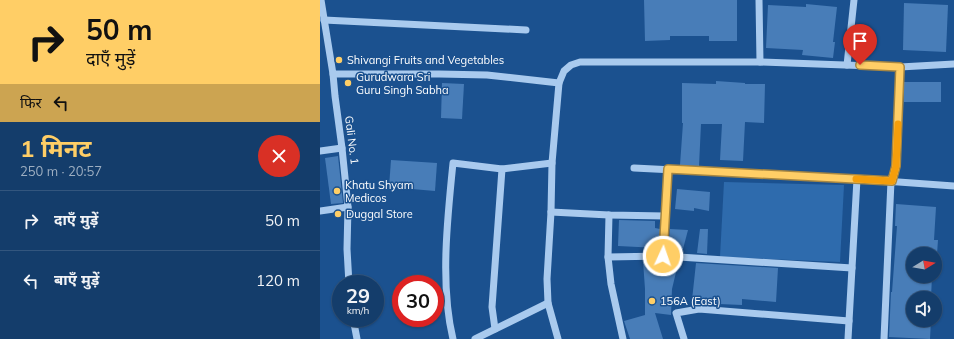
<!DOCTYPE html>
<html lang="hi">
<meta charset="utf-8">
<style>
body{margin:0;font-family:Mulish,"Noto Sans Devanagari",sans-serif;background:#1d4471;color:#f1f3f6;height:100vh;display:flex;flex-direction:column;font-size:15px;white-space:nowrap}
*{box-sizing:border-box;margin:0}
p{font-size:13px;color:#9daec1}
.icon{flex:none;width:22px;height:22px;fill:none;stroke:currentColor;stroke-width:2;stroke-linecap:round;stroke-linejoin:round}
.map{position:relative;flex:1;overflow:hidden}
.details{display:flex;flex-direction:column;background:#143d6b;width:320px}
.details>*{flex:none}
.guide{background:#ffce66;color:#111;overflow:hidden}
.needle{width:26px;rotate:79deg}
.buttons{position:absolute;left:586px;top:247px;display:grid;gap:8px}
.buttons a{display:grid;place-items:center;width:36px;height:36px;border-radius:50%;background:#143d6b;box-shadow:0 1px 3px #0004,0 0 0 1px #33567e;font-size:20px}
.speed{position:absolute;left:12px;top:275px;display:flex;gap:8px;font-size:20px;font-weight:700;text-align:center}
.speed>*{display:grid;place-content:center;width:52px;height:52px;border-radius:50%;background:#143d6b;box-shadow:0 1px 3px #0004,0 0 0 1px #33567e;line-height:1}
.speed small{font-size:10px;font-weight:400}
.speed .limit{border:6px solid #d22;background:#fff;color:#111}
.pin{position:absolute;display:grid;place-items:center;width:34px;height:34px;color:#fff;margin:-41px -17px;border-radius:50% 50% 50% 0;rotate:-45deg;box-shadow:0 0 4px #0007}
.pin .icon{rotate:45deg}
.me{position:absolute;width:44px;margin:-22px;rotate:3deg;stroke-linejoin:round;filter:drop-shadow(0 0 3px #0008)}
.turn{display:flex;align-items:center;gap:14px;height:84px;padding:0 20px;font-size:18px}
.turn .icon{width:52px;height:52px;stroke-width:2.5}
.turn b{display:block;font-size:28px;line-height:34px}
.then{display:flex;align-items:center;height:38px;padding:0 20px;background:#0003;gap:8px;font-size:15px}
.round{display:grid;place-items:center;flex:none;width:42px;height:42px;border-radius:21px;background:#1d4471}
.headline{display:flex;align-items:center;justify-content:space-between;height:68px;padding:0 20px}
h1{font-size:24px;font-weight:700;line-height:30px;color:#ffce66}
ul{padding:0;list-style:none}
li{display:flex;align-items:center;gap:12px;height:60px;padding:0 20px;border-top:1px solid #33567e}
li div{flex:1}
li b{display:block;font-size:15px}
li em{font-style:normal}
main{display:flex;flex:1;min-height:0}
.map>svg:first-child{display:block}
</style>
<main>
<section class="details">
<div class="guide">
<div class="turn"><svg class="icon" aria-label="right" viewBox="0 0 24 24"><path d="M7 20v-9h11M14 6l5 5-5 5"/></svg><div><b>50 m</b>दाएँ मुड़ें</div></div>
<div class="then">फिर<svg class="icon" aria-label="left" viewBox="0 0 24 24"><path d="M17 20v-9H6M10 6l-5 5 5 5"/></svg></div>
</div>
<div class="headline"><div><h1>1 मिनट</h1><p>250 m · 20:57</p></div><a class="round" style="background:#d93025;color:#fff"><svg class="icon" aria-label="close" viewBox="0 0 24 24"><path d="M6 6l12 12M18 6L6 18"/></svg></a></div>
<ul>
<li><svg class="icon" aria-label="right" viewBox="0 0 24 24"><path d="M7 20v-9h11M14 6l5 5-5 5"/></svg><div><b>दाएँ मुड़ें</b></div><em>50 m</em></li>
<li><svg class="icon" aria-label="left" viewBox="0 0 24 24"><path d="M17 20v-9H6M10 6l-5 5 5 5"/></svg><div><b>बाएँ मुड़ें</b></div><em>120 m</em></li>
</ul>
</section>
<div class="map">
<svg width="634" height="339" viewBox="0 0 634 339">
<rect width="100%" height="100%" fill="#1b518f"/>
<polygon fill="#2e6bad" points="404,182 524,185 520,262 400,257"/>
<g fill="#487db8">
<polygon points="324,0 417,0 417,41 389,41 389,36 350,36 350,40 325,41"/>
<polygon points="584,3 628,5 626,52 583,50"/>
<polygon points="486,4 517,7 513,42 515,42 513,58 482,55 483,50 446,48 448,5 486,7"/>
<polygon points="396,81 425,83 425,84 445,84 444,123 425,122 423,161 400,160 402,124 381,124 379,166 360,165 363,123 362,123 362,83 396,84"/>
<rect x="584" y="82" width="37" height="20"/>
<polygon points="122,83 144,84 142,119 121,118"/>
<polygon points="18,156 23,203 11,204 5,158"/>
<polygon points="71,160 117,163 115,191 69,187"/>
<polygon points="357,189 390,192 389,211 374,208 374,211 355,209"/>
<polygon points="576,204 616,207 614,240 618,240 617,254 593,254 593,276 612,276 611,298 593,298 593,320 611,320 610,339 569,337 571,292 572,292 577,226 575,226"/>
<polygon points="299,220 335,221 335,228 340,229 338,248 298,246"/>
<polygon points="350,229 368,230 363,249 348,248"/>
<polygon points="380,229 388,229 387,254 377,253"/>
<polygon points="323,261 331,261 357,268 352,289 351,315 335,313 343,339 310,339 304,321 325,315 325,289"/>
<polygon points="376,263 458,268 456,302 422,299 422,305 399,304 372,300"/>
</g>
<g fill="none" stroke-linecap="round" stroke-linejoin="round">
<g stroke="#a9caee" stroke-width="7">
<polyline points="1,0 13,74 15,96 22,148 28,207 27,249 29,284"/>
<polyline points="439,0 440,62"/>
<polyline points="4,20 206,30"/>
<polyline points="527,65 534,0"/>
<polyline points="13,74 119,74 167,75 239,83"/>
<polyline points="0,151 22,148"/>
<polyline points="314,168 537,179 634,186"/>
<polyline points="0,211 28,207"/>
<polyline points="231,212 289,215 345,216"/>
<polyline points="289,215 288,257 291,284 303,339"/>
<polyline points="343,256 348,169"/>
<polyline points="288,257 343,256 532,268"/>
<polyline points="33,318 37,339"/>
<polyline points="175,329 172,307 182,169"/>
<path d="M133,339C126,310 125,281 126,251C127,221 130,192 133,163L182,169L232,163"/>
<polyline points="155,339 228,303"/>
<polyline points="238,339 228,303 227,279 231,212 232,163 239,83 244,71 251,65 260,62 440,62 580,67 634,64"/>
<polyline points="364,339 356,313 379,309 529,321"/>
<polyline points="528,339 537,179"/>
<polyline points="564,339 571,181 576,166 580,67"/>
</g>
</g>
<g fill="none" stroke-linecap="round" stroke-linejoin="round">
<defs>
<polyline id="route" points="343,256 348,169 572,181 576,166 580,67 540,65"/>
</defs>
<use href="#route" stroke="#a68642" stroke-width="10"/>
<use href="#route" stroke="#ffce66" stroke-width="7"/>
<polyline stroke="#f59e0b" stroke-width="7" points="536,179 572,181 576,166 578,124"/>
</g>
<g fill="#ffce66" stroke="#1b518f" stroke-width="1.5">
<circle cx="19" cy="60" r="4"/>
<circle cx="28" cy="83" r="4"/>
<circle cx="17" cy="191" r="4"/>
<circle cx="18" cy="214" r="4"/>
<circle cx="332" cy="301" r="4"/>
</g>
<g text-anchor="middle" stroke-width="3" stroke-linejoin="round" paint-order="stroke">
<g font-size="11" fill="#fff" stroke="#1b518f" text-anchor="start">
<text x="27" y="64">Shivangi Fruits and Vegetables</text>
<text x="36" y="81">Gurudwara Sri<tspan x="36" dy="13">Guru Singh Sabha</tspan></text>
<text x="25" y="189">Khatu Shyam<tspan x="25" dy="13">Medicos</tspan></text>
<text x="26" y="218">Duggal Store</text>
<text x="340" y="305">156A (East)</text>
</g>
<g font-size="11" fill="#fff" stroke="#1b518f">
<text transform="translate(32 140) rotate(83)" y="4">Gali No. 1</text>
</g>
</g>
</svg>
<div class="buttons">
<a><svg class="needle" viewBox="-14 -14 28 28"><path d="M0-13l5 13h-10z" fill="#e53935"/><path d="M0 13l5-13h-10z" fill="#9daec1"/></svg></a>
<a><svg class="icon" aria-label="sound" viewBox="0 0 24 24"><path d="M4 9h4l5-4v14l-5-4H4zM17 9q2 3 0 6"/></svg></a>
</div>
<div class="speed"><div>29<small>km/h</small></div><div class="limit">30</div></div>
<div class="pin" style="left:540px;top:65px;background:#d93025"><svg class="icon" aria-label="arrive" viewBox="0 0 24 24"><path d="M6 21V4h12l-3 4 3 4H6"/></svg></div>
<svg class="me" style="left:343px;top:256px" viewBox="-20 -20 40 40"><circle r="17" fill="#ffce66" stroke="#fff" stroke-width="3"/><path d="M0-11L8 9 0 5-8 9z" fill="#fff"/></svg>
</div>
</main>
